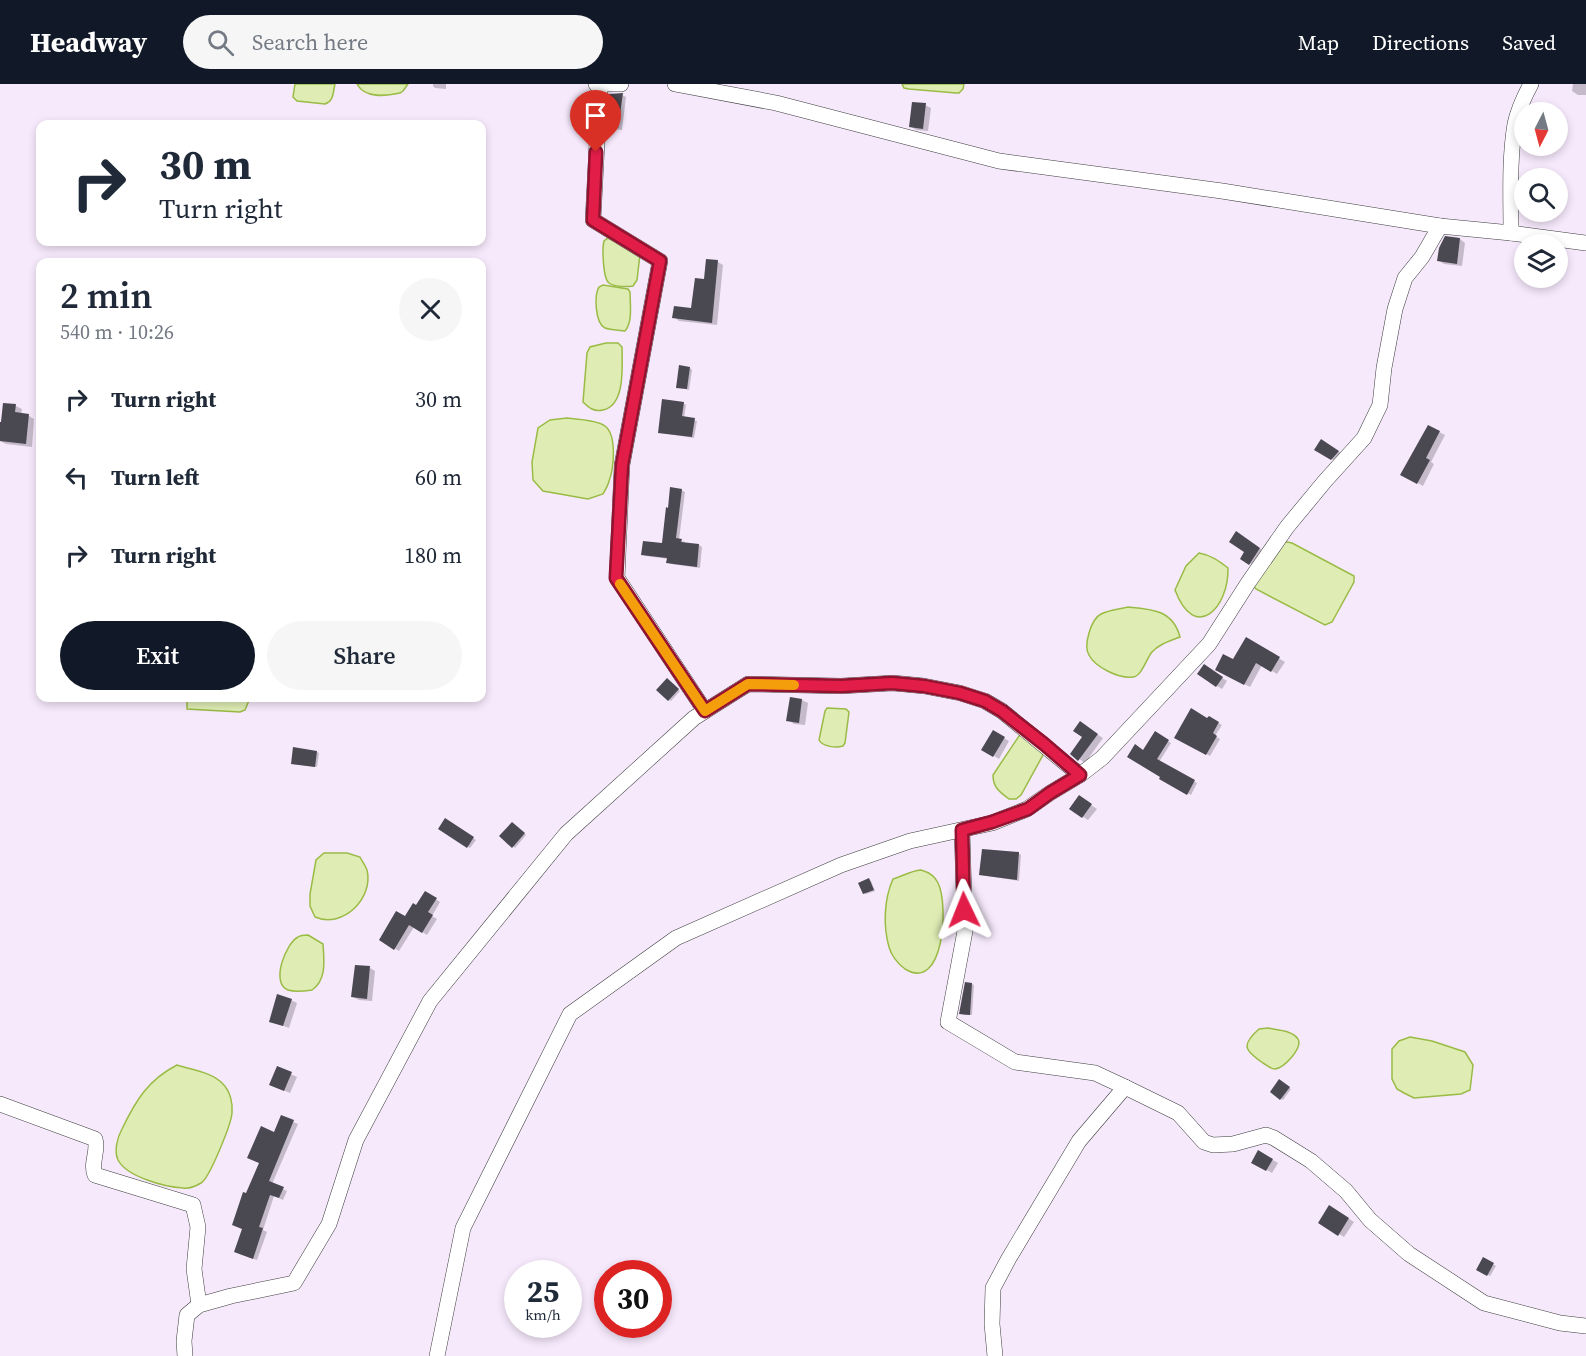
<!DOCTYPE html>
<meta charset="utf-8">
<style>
body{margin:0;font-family:"Source Serif 4",serif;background:#f6f6f7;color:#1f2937;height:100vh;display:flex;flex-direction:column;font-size:22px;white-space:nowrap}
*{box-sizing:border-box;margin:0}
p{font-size:20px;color:#747a83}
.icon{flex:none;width:33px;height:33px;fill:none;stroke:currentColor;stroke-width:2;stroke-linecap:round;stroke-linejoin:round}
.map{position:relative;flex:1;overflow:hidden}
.panel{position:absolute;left:36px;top:174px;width:450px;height:444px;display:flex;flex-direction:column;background:#fff;border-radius:12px;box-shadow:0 3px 9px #0003}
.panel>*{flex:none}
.guide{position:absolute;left:36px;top:36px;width:450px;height:126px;border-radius:12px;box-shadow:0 3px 9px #0003;background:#fff;color:#1f2937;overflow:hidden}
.needle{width:39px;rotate:186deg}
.fabs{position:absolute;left:1514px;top:18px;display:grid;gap:12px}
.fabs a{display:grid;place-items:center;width:54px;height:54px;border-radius:50%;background:#fff;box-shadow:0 3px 9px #0003;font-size:30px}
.speed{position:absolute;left:504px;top:1176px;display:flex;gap:12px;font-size:30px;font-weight:700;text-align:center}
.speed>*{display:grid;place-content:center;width:78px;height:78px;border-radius:50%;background:#fff;box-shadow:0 3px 9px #0003;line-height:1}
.speed small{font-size:15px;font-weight:400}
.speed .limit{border:9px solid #d22;background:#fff;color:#111}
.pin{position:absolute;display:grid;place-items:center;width:51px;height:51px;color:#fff;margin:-62px -26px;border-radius:50% 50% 50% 0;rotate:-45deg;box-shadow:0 0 6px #0007}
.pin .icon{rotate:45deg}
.me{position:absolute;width:66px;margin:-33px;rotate:358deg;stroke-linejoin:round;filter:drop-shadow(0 0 4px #0008)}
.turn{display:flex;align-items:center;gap:21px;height:126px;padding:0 24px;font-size:27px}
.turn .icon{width:78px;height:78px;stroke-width:2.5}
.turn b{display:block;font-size:42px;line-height:51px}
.round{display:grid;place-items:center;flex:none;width:63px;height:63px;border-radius:32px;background:#f6f6f7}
.headline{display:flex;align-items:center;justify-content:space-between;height:102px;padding:0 24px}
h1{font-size:36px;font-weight:600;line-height:45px}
.primary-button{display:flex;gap:12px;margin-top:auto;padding:12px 24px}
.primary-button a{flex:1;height:69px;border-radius:36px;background:#111827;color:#fff;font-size:24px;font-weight:600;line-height:69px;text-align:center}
.primary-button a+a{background:#f6f6f7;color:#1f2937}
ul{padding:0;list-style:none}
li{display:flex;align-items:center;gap:18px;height:78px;padding:0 24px}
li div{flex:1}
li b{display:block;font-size:22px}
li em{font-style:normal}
header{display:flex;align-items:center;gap:36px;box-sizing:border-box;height:84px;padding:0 30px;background:#111827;color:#fff}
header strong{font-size:28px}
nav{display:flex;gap:33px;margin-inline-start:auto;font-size:21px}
.search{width:420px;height:54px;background:#f6f6f7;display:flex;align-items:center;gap:15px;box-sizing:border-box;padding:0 21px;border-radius:33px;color:#747a83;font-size:22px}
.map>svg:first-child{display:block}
</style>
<header>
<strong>Headway</strong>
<div class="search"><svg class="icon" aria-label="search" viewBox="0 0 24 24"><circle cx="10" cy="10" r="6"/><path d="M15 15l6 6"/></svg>Search here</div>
<nav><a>Map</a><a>Directions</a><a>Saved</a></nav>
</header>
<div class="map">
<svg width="1586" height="1272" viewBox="0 0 1586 1272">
<rect width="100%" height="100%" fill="#f6e9fc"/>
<g fill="#dfedb4" stroke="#9abb45" stroke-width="1.5">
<path d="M295,0H335C333,8 334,17 325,20L297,17L293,13Z"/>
<path d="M357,0H408L403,7L400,9C386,12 365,15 357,0Z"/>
<polygon points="902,0 964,0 963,5 959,9 956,9 909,5 904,4"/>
<path d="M608,154L640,170L637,196L633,202C627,203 614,203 609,199C603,195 602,164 604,157Z"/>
<path d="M603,201L628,205L630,208C630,220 633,238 625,247C619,246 611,246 605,244C595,239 594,211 599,203Z"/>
<path d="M606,259H618L622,263C622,281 626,321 603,326C594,328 589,324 583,318L587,269L590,263Z"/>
<path d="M567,334C577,335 598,336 605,342C617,351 614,384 609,397C608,402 605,406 603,410L588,415L543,407L533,396L532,378L538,344L550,336Z"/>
<polygon points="1282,457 1292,459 1354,492 1354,498 1332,538 1325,541 1256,505 1253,501"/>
<path d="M1199,469C1211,471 1219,477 1228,484C1229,524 1195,559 1175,506L1186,482Z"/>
<path d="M1128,523C1152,525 1173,526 1180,553C1170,557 1159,560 1152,568C1146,575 1142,592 1133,593C1119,595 1095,583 1089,571C1083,562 1091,535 1101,530C1108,526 1120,525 1128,523Z"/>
<polygon points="187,614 250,614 245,626 240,628 187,625"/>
<path d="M827,624L846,625L849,628L845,659L843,662C836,664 823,663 819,656L825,627Z"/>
<path d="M1022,650L1043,667V671L1021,711L1016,715H1009C1000,708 993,704 993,691L1019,652Z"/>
<path d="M324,769H347L360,773C362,777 365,781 367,786C374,814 343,845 315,833L310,822V810L316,776Z"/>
<path d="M921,786C928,788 935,792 938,799C949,821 944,909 905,885C898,880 891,871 889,863C883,842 884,815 893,795C903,792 910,787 921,786Z"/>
<path d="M308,851L323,860C324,876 327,896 312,906C305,907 294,908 288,906C270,899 286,859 298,853C301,851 305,851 308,851Z"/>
<path d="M1268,944C1277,946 1292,946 1298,955C1303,964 1284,984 1275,985C1270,985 1267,981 1263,979C1244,966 1241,961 1259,945Z"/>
<polygon points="1410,953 1432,957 1465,968 1473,981 1470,1006 1461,1010 1414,1014 1404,1009 1397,1005 1392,995 1392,965 1399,957"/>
<path d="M177,981C192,986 212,988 223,1000C230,1007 233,1019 232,1029C231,1041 209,1095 201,1099C196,1102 188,1105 183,1104C165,1103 127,1093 118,1076C114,1067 117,1054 122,1045C136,1016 148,996 177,981Z"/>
</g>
<g fill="#0003">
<polygon points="433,0 446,0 446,5 435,4 433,2"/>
<polygon points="1573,0 1586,0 1586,11 1578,11 1572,7"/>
<polygon points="622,11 626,13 622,46 613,45 609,42"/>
<polygon points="925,21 931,24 928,47 916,46 910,42"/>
<polygon points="1460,155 1465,159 1462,182 1444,180 1438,176"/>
<polygon points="708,177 718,178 723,181 717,241 679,237 674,233 692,225 705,197"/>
<polygon points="690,284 692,286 689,306 680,304"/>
<polygon points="683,319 686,321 684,334 697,337 694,354 662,349"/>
<polygon points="5,320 16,322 22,325 21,331 29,332 34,335 32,363 6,360 0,357"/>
<polygon points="1429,343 1445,351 1431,378 1434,380 1423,402 1402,390"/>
<polygon points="1322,357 1344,371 1337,378 1316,366"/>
<polygon points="681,406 685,408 679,456 685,458 684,460 699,461 702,463 700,484 671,480 668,478 669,475 646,472 642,470 663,461"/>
<polygon points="1242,453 1265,468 1255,483 1242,474 1246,468"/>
<polygon points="1247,555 1285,578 1277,590 1262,581 1250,603 1217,586 1233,577"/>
<polygon points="1210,586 1227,597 1222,605 1217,602"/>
<polygon points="670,598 680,607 671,617 669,616"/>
<polygon points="791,615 802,616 808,619 805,641 794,640 788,636"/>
<polygon points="1209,634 1222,641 1215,652 1220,655 1210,672 1176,653 1208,636"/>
<polygon points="1086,643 1103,654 1085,679 1072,670 1084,652"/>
<polygon points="993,648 1009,657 999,675 983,665"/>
<polygon points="1155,649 1171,659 1159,678 1197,699 1191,711 1161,695 1162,692 1144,668"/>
<polygon points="317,668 319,669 317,683 292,680"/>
<polygon points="1085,717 1097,725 1088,736 1071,725"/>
<polygon points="445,736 476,756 470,764 440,745"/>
<polygon points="515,741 526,751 515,764 513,762"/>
<polygon points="1018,769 1021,771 1019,797 981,791"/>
<polygon points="869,796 871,797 875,807 866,810 864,809"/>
<polygon points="426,809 440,818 432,832 437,835 427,851 414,843 399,867 381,856 417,823"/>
<polygon points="370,884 375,887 372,917 359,916 353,913"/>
<polygon points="972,900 974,901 972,931 963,931 961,929"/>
<polygon points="291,916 297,919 289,944 270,937"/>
<polygon points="278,984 297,993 290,1009 276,1003"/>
<polygon points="1280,997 1291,1005 1283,1016 1272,1008"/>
<polygon points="282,1033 298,1040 272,1100 287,1107 283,1116 274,1112 263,1146 267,1148 257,1176 240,1170 246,1111"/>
<polygon points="1259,1068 1278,1079 1272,1089 1253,1078"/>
<polygon points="1330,1123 1354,1138 1344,1153 1320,1138"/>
<polygon points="1484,1175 1496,1182 1490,1192 1478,1185"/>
</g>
<g fill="#4a4851">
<polygon points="623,9 618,44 608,43 609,10"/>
<polygon points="912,18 926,19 923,45 909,43"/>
<polygon points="1445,152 1460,154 1457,180 1437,177 1439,164"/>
<polygon points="706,175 718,176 712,239 672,234 674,222 691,224 695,194 704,195"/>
<polygon points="679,281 690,283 687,305 676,304"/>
<polygon points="662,315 684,318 682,332 695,334 692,353 658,349"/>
<polygon points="3,319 16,320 15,328 29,330 26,360 0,357 0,338 1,338"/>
<polygon points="1428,341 1440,347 1426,374 1430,376 1417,400 1400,391"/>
<polygon points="1321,355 1339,367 1331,376 1314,366"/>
<polygon points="670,403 682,405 676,454 682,455 681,458 699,460 697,483 666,479 667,474 641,471 643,457 662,459 666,423 668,424"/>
<polygon points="1236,447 1260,464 1249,481 1240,475 1244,468 1229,458"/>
<polygon points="1246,553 1280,573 1271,588 1256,579 1244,601 1215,586 1223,570 1233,575"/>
<polygon points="1204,580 1223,593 1216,603 1197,590"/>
<polygon points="667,594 679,605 668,617 656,606"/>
<polygon points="790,613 802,615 799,639 786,637"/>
<polygon points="1191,624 1207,634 1209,632 1219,638 1213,649 1217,652 1206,671 1174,654"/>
<polygon points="1080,637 1098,650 1078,677 1070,670 1082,653 1073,647"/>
<polygon points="993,646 1005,653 993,673 981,666"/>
<polygon points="1155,647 1169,656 1157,675 1195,696 1187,711 1159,695 1160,693 1127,673 1135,660 1143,666"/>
<polygon points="293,663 317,667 315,683 291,680"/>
<polygon points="1079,711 1092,720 1082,734 1069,725"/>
<polygon points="445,734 474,753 467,764 438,745"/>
<polygon points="512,738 525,749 512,764 499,752"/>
<polygon points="982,765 1019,768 1017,796 979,791"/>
<polygon points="869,794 874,806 863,810 858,799"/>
<polygon points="425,807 437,814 428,828 433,831 422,849 409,841 394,866 379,856 396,827 405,832 413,819 416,821"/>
<polygon points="355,881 370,882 367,915 351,913"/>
<polygon points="965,898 972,899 970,931 959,930"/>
<polygon points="277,910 292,915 283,942 269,938"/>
<polygon points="277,982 292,988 284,1007 269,1001"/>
<polygon points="1279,995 1290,1003 1280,1016 1270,1008"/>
<polygon points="281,1031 294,1036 269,1097 284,1103 279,1114 270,1111 259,1143 263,1144 253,1175 234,1168 242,1145 232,1141 243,1108 246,1109 259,1079 247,1074 261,1042 274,1048"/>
<polygon points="1258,1066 1273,1075 1266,1087 1251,1079"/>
<polygon points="1329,1121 1349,1134 1338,1152 1318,1139"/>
<polygon points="1483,1173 1494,1179 1487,1192 1476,1186"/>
</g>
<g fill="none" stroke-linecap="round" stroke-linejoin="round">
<defs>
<g id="minor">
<polyline points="596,0 621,0"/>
<polyline points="600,0 593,136 660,177 622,381 617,494 705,627"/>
<polyline points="675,0 776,19 999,77 1222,107 1440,142 1511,149 1586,159"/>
<path d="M1511,149C1511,113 1509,76 1515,40C1518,26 1524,13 1531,0"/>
<polyline points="962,746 965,847 948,938 1015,978 1095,989 1125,1003 1178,1029 1204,1058 1213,1061 1233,1060 1266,1051 1274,1054 1311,1077 1346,1107 1370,1136 1409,1170 1484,1219 1560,1239 1586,1242"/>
<path d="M0,1020L95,1055C99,1067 90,1079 95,1091L193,1121L198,1143L194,1185L199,1221"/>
<polyline points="185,1272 184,1257 187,1231 199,1221 231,1212 294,1199 329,1140 356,1056 430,917 566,750 694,634 748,600 841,602 893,599 924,602 960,609 985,617 1002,627 1080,691"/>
<polyline points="437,1272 463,1144 570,930 676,854 841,781 910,757 992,739 1027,725 1050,709 1080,691 1102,674 1209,560 1248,499 1287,443 1325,397 1364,354 1380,321 1384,284 1395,225 1405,194 1422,173 1440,142"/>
<polyline points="995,1272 992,1240 993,1204 1009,1174 1079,1057 1125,1003"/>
</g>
</defs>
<use href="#minor" stroke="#3d3d3d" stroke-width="16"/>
<use href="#minor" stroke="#fff" stroke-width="15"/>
</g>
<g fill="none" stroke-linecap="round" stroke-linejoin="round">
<defs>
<polyline id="route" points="596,68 593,136 660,177 622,381 616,494 705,627 748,600 841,602 892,599 924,602 960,609 985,617 1002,627 1044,660 1080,691 1050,709 1028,725 992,738 962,746 964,826"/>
</defs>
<use href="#route" stroke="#92132f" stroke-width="15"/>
<use href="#route" stroke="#e11d48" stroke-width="10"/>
<polyline stroke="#f59e0b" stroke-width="10" points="620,500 705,627 748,600 794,601"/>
</g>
</svg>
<div class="fabs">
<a><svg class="needle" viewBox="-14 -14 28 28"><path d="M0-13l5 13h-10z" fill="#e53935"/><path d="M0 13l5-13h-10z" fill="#747a83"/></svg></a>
<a><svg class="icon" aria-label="search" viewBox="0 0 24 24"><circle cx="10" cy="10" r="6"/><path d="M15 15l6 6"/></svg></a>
<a><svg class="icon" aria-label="layers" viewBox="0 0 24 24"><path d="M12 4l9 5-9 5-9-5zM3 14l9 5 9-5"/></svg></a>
</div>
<div class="speed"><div>25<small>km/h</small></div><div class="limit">30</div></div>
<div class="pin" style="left:596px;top:68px;background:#d93025"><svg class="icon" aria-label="arrive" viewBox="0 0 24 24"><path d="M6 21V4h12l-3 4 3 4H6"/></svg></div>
<svg class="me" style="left:964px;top:826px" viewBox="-20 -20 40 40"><path d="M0-17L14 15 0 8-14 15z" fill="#e11d48" stroke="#fff" stroke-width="4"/></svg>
<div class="guide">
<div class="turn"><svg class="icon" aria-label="right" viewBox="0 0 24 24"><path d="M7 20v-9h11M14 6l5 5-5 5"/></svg><div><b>30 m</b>Turn right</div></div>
</div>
<section class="panel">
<div class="headline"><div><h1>2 min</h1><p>540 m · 10:26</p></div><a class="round"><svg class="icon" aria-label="close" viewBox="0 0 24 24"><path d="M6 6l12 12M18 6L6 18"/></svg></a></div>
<ul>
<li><svg class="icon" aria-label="right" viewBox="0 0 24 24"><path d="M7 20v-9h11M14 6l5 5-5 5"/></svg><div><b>Turn right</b></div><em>30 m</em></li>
<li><svg class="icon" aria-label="left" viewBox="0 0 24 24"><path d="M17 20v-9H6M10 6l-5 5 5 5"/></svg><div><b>Turn left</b></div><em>60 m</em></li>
<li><svg class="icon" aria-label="right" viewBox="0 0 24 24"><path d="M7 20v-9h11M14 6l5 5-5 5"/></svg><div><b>Turn right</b></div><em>180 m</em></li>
</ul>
<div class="primary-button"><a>Exit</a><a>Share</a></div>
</section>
</div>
